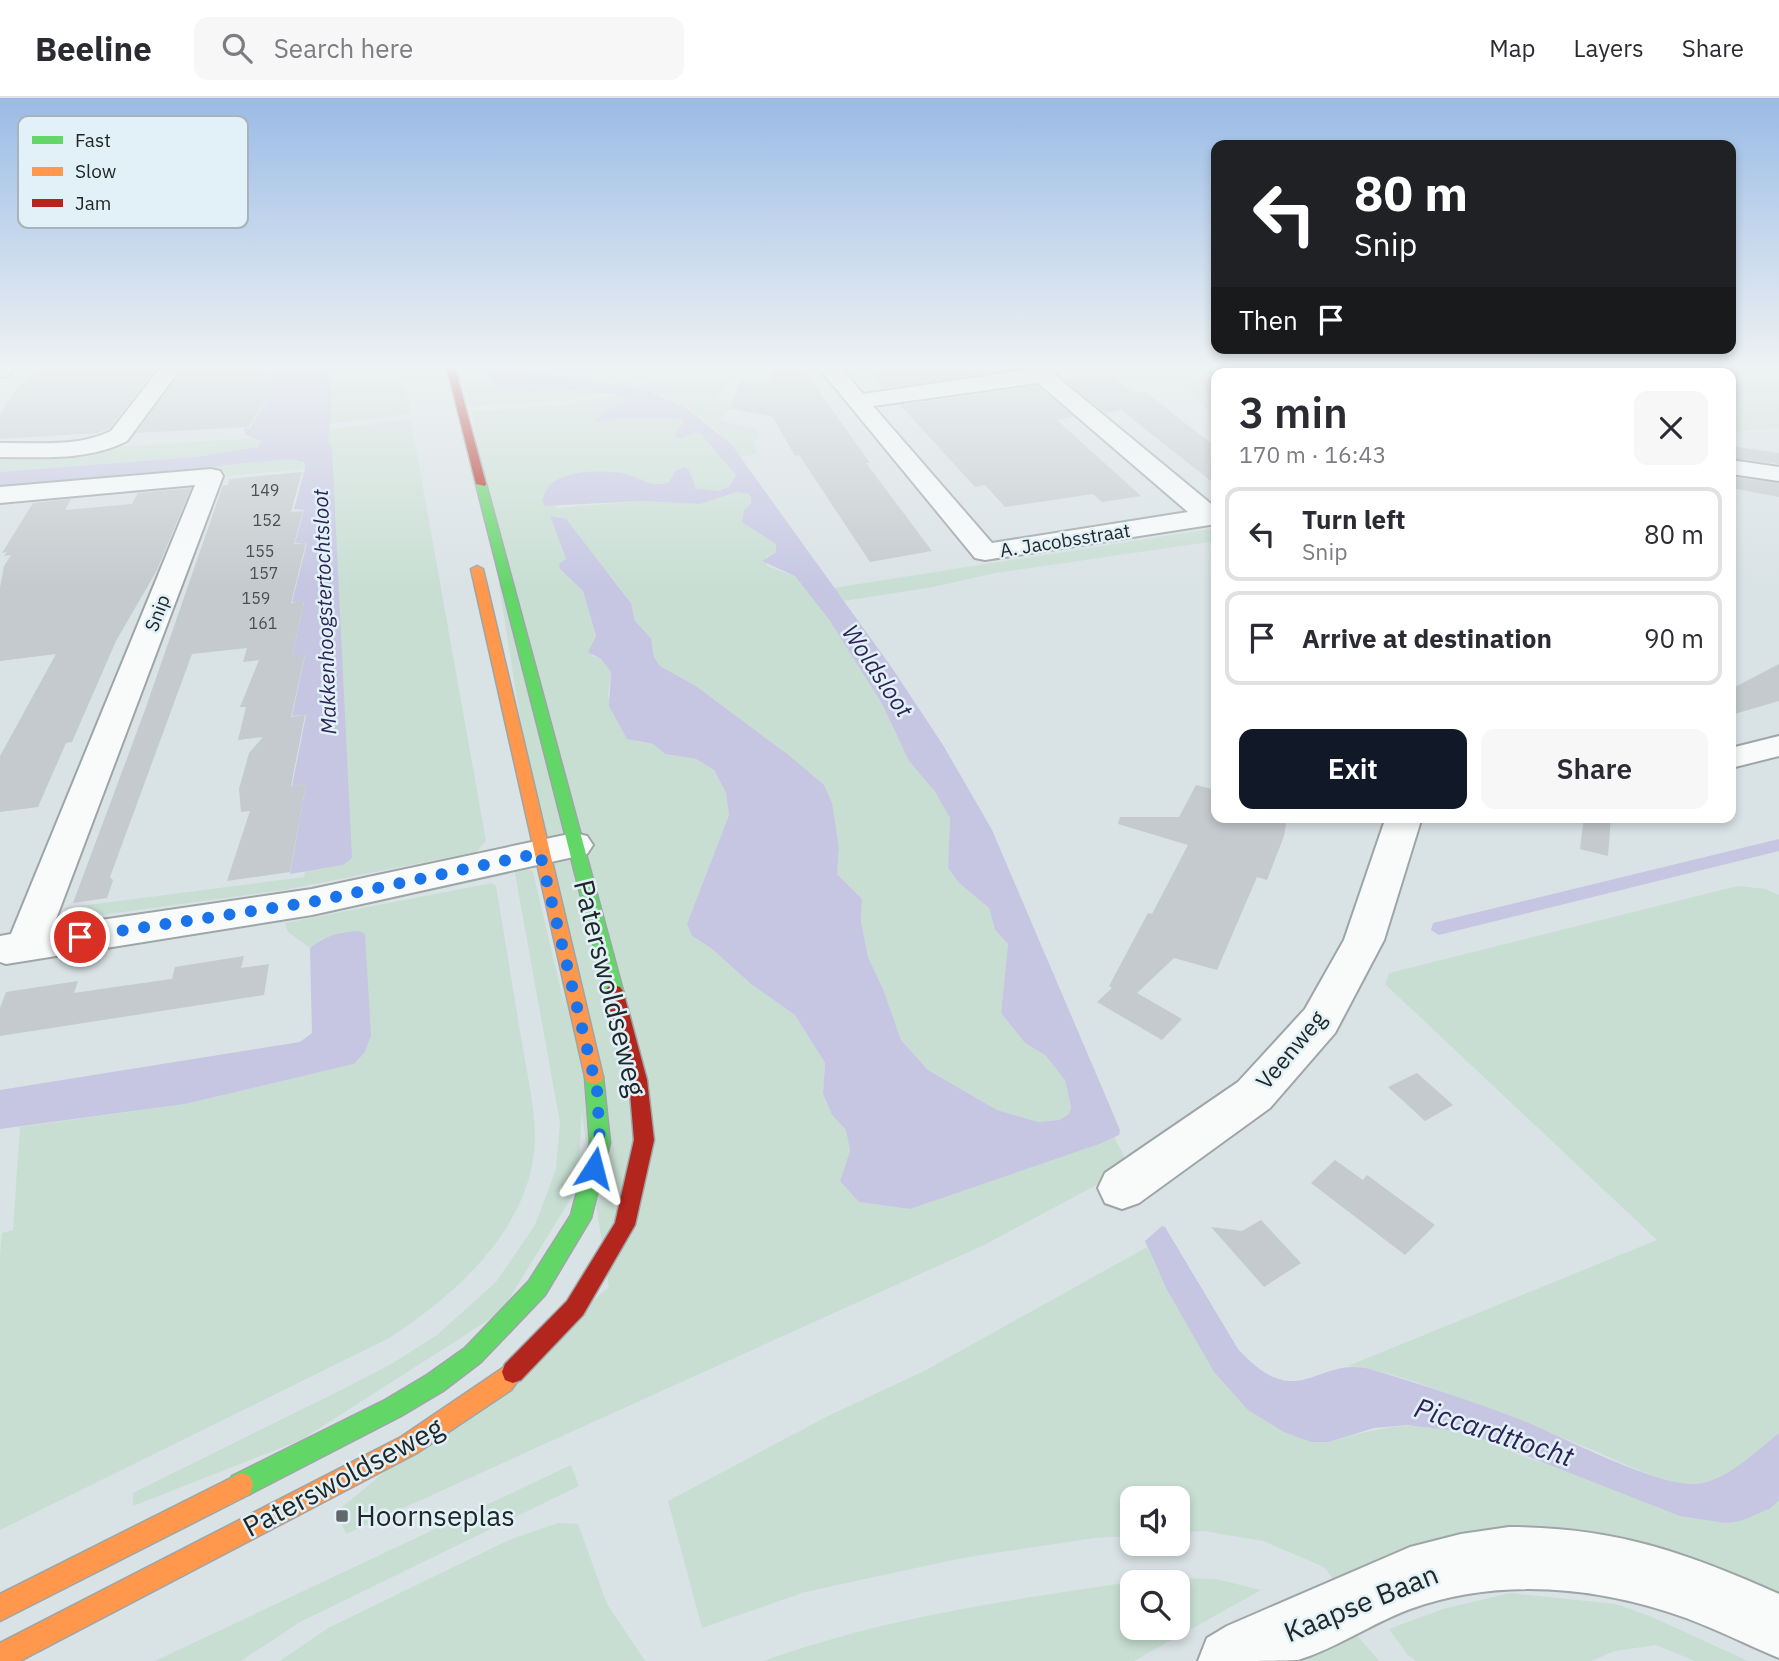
<!DOCTYPE html>
<meta charset="utf-8">
<style>
body{margin:0;font-family:"IBM Plex Sans",sans-serif;background:#f7f7f7;color:#2b2b33;height:100vh;display:flex;flex-direction:column;font-size:26px;white-space:nowrap}
*{box-sizing:border-box;margin:0}
p{font-size:23px;color:#7c7c81}
.icon{flex:none;width:38px;height:38px;fill:none;stroke:currentColor;stroke-width:2;stroke-linecap:round;stroke-linejoin:round}
.map{position:relative;flex:1;overflow:hidden}
.side{position:absolute;left:1211px;top:270px;width:525px;height:455px;display:flex;flex-direction:column;background:#fff;border-radius:14px;box-shadow:0 4px 10px #0003}
.side>*{flex:none}
.top-card{position:absolute;left:1211px;top:42px;width:525px;height:214px;border-radius:14px;box-shadow:0 4px 10px #0003;background:#202124;color:#fff;overflow:hidden}
.tools{position:absolute;left:1120px;top:1388px;display:grid;gap:14px}
.tools a{display:grid;place-items:center;width:70px;height:70px;border-radius:14px;background:#fff;box-shadow:0 4px 10px #0003;font-size:35px}
.pin{position:absolute;display:grid;place-items:center;width:60px;height:60px;color:#fff;margin:-30px;border:4px solid #fff;border-radius:50%;box-shadow:0 2px 7px #0007}
.me{position:absolute;width:77px;margin:-38px;rotate:9deg;stroke-linejoin:round;filter:drop-shadow(0 0 5px #0008)}
.turn{display:flex;align-items:center;gap:24px;height:147px;padding:0 28px;font-size:32px}
.turn .icon{width:91px;height:91px;stroke-width:2.5}
.turn b{display:block;font-size:49px;line-height:60px}
.then{display:flex;align-items:center;height:66px;padding:0 28px;background:#0003;gap:14px;font-size:26px}
.round{display:grid;place-items:center;flex:none;width:74px;height:74px;border-radius:14px;background:#f7f7f7}
.head{display:flex;align-items:center;justify-content:space-between;height:119px;padding:0 28px}
h1{font-size:42px;font-weight:600;line-height:52px}
.button{display:flex;gap:14px;margin-top:auto;padding:14px 28px}
.button a{flex:1;height:80px;border-radius:14px;background:#111827;color:#fff;font-size:28px;font-weight:600;line-height:80px;text-align:center}
.button a+a{background:#f7f7f7;color:#2b2b33}
ul{padding:0;list-style:none}
li{display:flex;align-items:center;gap:21px;height:94px;margin:0 14px 10px;padding:0 14px;border:4px solid #e1e1e2;border-radius:14px}
li div{flex:1}
li b{display:block;font-size:26px}
li em{font-style:normal}
header{display:flex;align-items:center;gap:42px;box-sizing:border-box;height:98px;padding:0 35px;background:#fff;border-bottom:2px solid #e1e1e2}
header strong{font-size:33px}
nav{display:flex;gap:38px;margin-inline-start:auto;font-size:24px}
.search{width:490px;height:63px;background:#f7f7f7;display:flex;align-items:center;gap:18px;box-sizing:border-box;padding:0 24px;border-radius:14px;color:#7c7c81;font-size:26px}
.map>svg:first-child{display:block}
</style>
<header>
<strong>Beeline</strong>
<div class="search"><svg class="icon" aria-label="search" viewBox="0 0 24 24"><circle cx="10" cy="10" r="6"/><path d="M15 15l6 6"/></svg>Search here</div>
<nav><a>Map</a><a>Layers</a><a>Share</a></nav>
</header>
<div class="map">
<svg width="1779" height="1563" viewBox="0 0 1779 1563">
<rect width="100%" height="100%" fill="#d9e2e5"/>
<g fill="#c8ded3" fill-rule="evenodd">
<polygon points="329,270 401,270 411,316 328,326 331,313"/>
<path d="M460,270H480L485,274L553,292L610,294C564,304 517,304 470,309Z"/>
<polygon points="509,270 553,270 592,275 609,275 630,270 671,270 627,288"/>
<path d="M686,270H749L715,300L737,305L718,322L759,332L754,345L757,356L740,359C717,327 676,296 636,290Z"/>
<polygon points="1709,270 1779,270 1779,330 1731,334 1731,275 1713,275"/>
<polygon points="1196,271 1224,275 1216,275 1216,319 1182,288 1189,284 1184,273"/>
<path d="M619,296L626,301L608,310L595,324L623,320L682,321L684,323L676,338L680,341L694,335H700L736,377L733,386C723,394 708,395 696,391L690,374L673,376L669,384C650,391 621,375 599,374C586,373 573,377 560,381L556,410L643,403L700,406L737,394L750,396L751,405L742,419L776,445V454L766,459L767,468L795,478L830,523L882,606L909,663L935,694L950,720L948,770L959,785L989,810L995,832L1008,846L1001,915L1025,945L1045,957L1065,982L1071,1009L1069,1016L1059,1022L1038,1024L997,1012L928,972L901,942L883,891L868,859L861,823L862,801L837,776L839,750L824,687L790,658L696,588L660,568L654,559L651,540L635,523L631,505L611,478L597,465L583,443L550,419L566,461L560,471L583,493L596,539L592,558L601,561L611,574L608,598L638,644L653,646L665,656L696,661L714,672L726,695L729,717L687,827L692,838L711,850L751,886L795,917L825,965L823,996L832,1017L846,1032L850,1053L841,1083L859,1104L910,1111L1114,1039L1130,1069L984,1147L346,1436L336,1414L609,1189L472,313L561,308Z"/>
<polygon points="411,322 486,743 476,754 284,792 65,822 62,819 65,810 304,779 305,773 343,767 332,351 328,342 328,331"/>
<polygon points="256,340 261,343 261,347 251,351 195,359 0,374 0,356"/>
<polygon points="291,361 301,362 305,371 225,378 226,374 0,394 0,389"/>
<polygon points="1216,430 1216,443 995,475 933,489 843,503 834,490"/>
<polygon points="514,770 526,770 533,774 583,986 578,1089 501,1214 301,1342 133,1408 133,1395 343,1291 393,1265 437,1237 496,1184 535,1127 556,1071 560,1025"/>
<path d="M492,785L496,788C505,842 514,897 523,951C528,980 535,1011 535,1041C533,1128 456,1197 389,1240L0,1432V1157L2,1135L13,1132L20,1029L185,1006L354,966L365,954L371,938L344,834L321,841L310,850L288,834L285,825Z"/>
<path d="M1738,788L1766,791L1779,797V1335C1756,1353 1725,1386 1693,1386C1662,1386 1621,1364 1593,1352C1547,1333 1501,1315 1455,1298C1420,1285 1384,1272 1348,1268L1657,1142L1385,886L1389,875Z"/>
<path d="M1147,1149L1166,1190L1329,1344C1378,1330 1414,1320 1465,1335C1492,1342 1518,1359 1545,1365C1620,1381 1696,1395 1771,1410L1779,1402V1511L1684,1469L1338,1488L1324,1469L1263,1443L1204,1433L1178,1435V1400H1132V1438L1094,1440L962,1460L805,1494L702,1530L668,1403L828,1318L926,1272Z"/>
<polygon points="571,1367 579,1388 300,1524 241,1563 155,1563"/>
<polygon points="558,1425 578,1426 607,1506 645,1563 280,1563 328,1530 509,1442"/>
<path d="M1161,1480L1217,1481L1261,1492L1134,1563H763C891,1517 1027,1499 1161,1480ZM1132,1484H1178V1530H1132Z"/>
<polygon points="1510,1495 1616,1506 1652,1519 1748,1563 1695,1563 1656,1547 1615,1553 1591,1563 1416,1563 1408,1557 1389,1531 1443,1511"/>
<polygon points="1353,1533 1379,1563 1306,1563 1307,1560"/>
</g>
<g fill="#c6c6e3">
<polygon points="276,270 329,270 331,313 328,342 332,351 352,760 343,767 290,776 306,686 292,688 306,617 292,618 305,557 292,558 304,504 292,504 307,445 295,445 304,412 294,411 305,370 304,364 291,361 0,389 0,374 195,359 258,349 261,343 246,337 243,330 250,330 274,289 265,289"/>
<path d="M480,270H509L643,291L685,309L731,346L892,570L943,647L992,732L1109,1006L1120,1032L1119,1037L1102,1045L910,1111L859,1104L840,1083L850,1053L846,1032L832,1017L823,996L825,965L795,917L751,886L711,850L692,838L687,826L729,717L726,695L714,672L696,661L665,656L653,646L627,641L609,608L611,574L601,561L588,554L596,538L583,493L560,471L559,466L566,461L550,418L566,421L631,505L635,523L651,540L654,559L660,568L696,588L790,658L824,687L832,705L839,750L837,776L862,801L861,823L868,859L883,891L901,942L928,972L997,1012L1038,1024L1059,1022L1069,1016L1071,1009L1065,982L1045,957L1025,945L1001,915L1008,846L995,832L989,810L959,785L948,770L950,720L935,694L909,663L882,606L830,523L795,478L762,463L776,454V446L742,424L744,412L751,405L750,396L737,394L700,406L643,403L544,408L542,402C544,398 546,391 550,387C565,372 601,372 621,375C639,378 650,391 669,384L675,373L685,369L690,374L696,391L719,393L729,389L736,377L700,335H694L680,341L675,338L684,323L682,321L623,320L594,324L608,310L626,302L623,297L573,292L532,294L507,292L497,288Z"/>
<polygon points="1779,741 1779,753 1439,837 1431,832 1433,825"/>
<path d="M359,833L365,836L371,938L365,954L354,966L185,1006L0,1031V992L300,944L312,935L310,850C325,837 340,834 359,833Z"/>
<path d="M1162,1128L1165,1129L1238,1251C1300,1319 1317,1255 1373,1272C1424,1287 1475,1304 1524,1323C1565,1340 1652,1386 1693,1386C1724,1386 1756,1353 1779,1335V1402L1771,1410L1741,1423L1725,1425L1680,1418L1465,1334L1407,1327L1374,1330L1329,1344H1311L1284,1334L1248,1312L1214,1274L1166,1190L1145,1143Z"/>
</g>
<g fill="#c4cacd">
<polygon points="43,270 156,270 109,331 98,335 0,341 0,316 19,288"/>
<polygon points="183,270 275,270 264,289 274,288 249,329 136,335"/>
<polygon points="772,270 802,270 870,365 866,365 932,453 870,464 799,357 795,358 773,319 729,310 742,282 770,285"/>
<polygon points="867,270 987,270 981,276 885,290"/>
<polygon points="1109,277 1133,295 1145,294 1216,349 1216,387 1121,312 1105,315 1064,281"/>
<polygon points="1037,288 1074,319 1057,322 1141,398 1102,404 1093,396 1005,409 985,387 975,389 900,307"/>
<polygon points="1731,348 1779,355 1779,366 1731,360"/>
<polygon points="302,374 291,414 303,413 294,446 306,445 291,505 304,503 292,558 305,556 291,619 305,617 291,688 306,686 290,774 227,783 250,713 241,714 239,691 249,655 263,639 238,642 246,609 240,609 259,562 243,564 247,550 192,556 110,779 113,782 107,800 73,805 145,612 223,387 228,387 229,381"/>
<polygon points="1731,379 1779,385 1779,399 1731,390"/>
<polygon points="191,390 157,472 116,543 72,644 66,645 38,709 0,714 0,658 56,556 0,563 0,490 4,468 11,457 4,458 7,454 2,455 33,405 71,401 65,412 132,406 138,395"/>
<polygon points="1779,566 1779,603 1731,617 1731,591"/>
<polygon points="1196,687 1216,692 1216,719 1287,719 1284,738 1267,782 1257,779 1217,872 1174,860 1137,895 1182,921 1162,942 1097,904 1112,890 1109,888 1148,815 1152,816 1188,747 1118,726 1120,719 1179,719"/>
<polygon points="1584,719 1611,719 1608,758 1580,751"/>
<polygon points="244,858 241,870 269,866 264,897 0,938 0,910 6,894 78,883 74,895 143,885 172,881 175,869"/>
<polygon points="1417,975 1453,1007 1425,1023 1388,989"/>
<polygon points="1335,1062 1363,1082 1367,1077 1435,1127 1405,1157 1311,1085"/>
<polygon points="1261,1122 1301,1165 1264,1189 1211,1129 1242,1133"/>
</g>
<g fill="none" stroke-linecap="round" stroke-linejoin="round">
<defs>
<g id="street">
<polygon points="0,270 13,270 8,278 0,279"/>
<path d="M160,270H181L127,343C88,363 43,359 0,359V345C36,344 77,350 111,333Z"/>
<path d="M819,270H841L863,296L1038,270H1060L1055,277L1216,410V426L985,462L975,460ZM1038,285L1188,414L992,445L873,308Z"/>
<polygon points="1515,270 1537,270 1536,275 1514,275"/>
<polygon points="1731,362 1779,369 1779,383 1731,376"/>
<polygon points="211,371 220,373 223,378 53,829 312,791 574,735 587,738 593,747 587,756 312,817 6,866 0,864 0,838 11,836 195,387 0,405 0,389"/>
<polygon points="1779,638 1779,658 1731,670 1731,650"/>
<polygon points="1386,719 1422,719 1384,842 1335,935 1270,1010 1139,1105 1122,1111 1105,1105 1098,1090 1105,1075 1238,984 1305,911 1344,842"/>
<path d="M1509,1429C1613,1429 1685,1454 1779,1496V1560C1748,1547 1718,1532 1686,1520C1597,1488 1500,1479 1410,1511C1372,1525 1337,1550 1298,1562C1280,1563 1220,1563 1198,1563L1207,1540L1227,1528L1410,1449L1461,1436Z"/>
</g>
<g id="fast">
<polygon points="481,383 486,386 623,893 620,897 608,897 605,893 476,386"/>
<polygon points="594,972 601,974 603,979 610,1045 591,1120 545,1197 481,1264 443,1293 401,1318 250,1396 241,1399 232,1396 229,1387 232,1378 385,1302 427,1277 465,1250 529,1183 571,1117 590,1045 585,979 587,974"/>
</g>
<g id="slow">
<polygon points="477,468 483,471 603,979 601,984 594,986 587,984 585,979 471,471"/>
<polygon points="513,1263 521,1266 524,1274 511,1292 417,1355 20,1563 0,1563 0,1545 401,1339"/>
<polygon points="241,1375 250,1378 253,1387 250,1396 0,1523 0,1496"/>
</g>
<g id="jam">
<polygon points="447,270 455,270 486,386 485,388 476,386"/>
<polygon points="614,887 620,889 623,893 647,982 654,1042 635,1127 583,1217 521,1282 513,1285 505,1282 502,1274 505,1266 567,1203 615,1125 634,1042 629,982 605,893 608,889"/>
</g>
</defs>
<use href="#street" stroke="#9ea5a7" stroke-width="4"/>
<use href="#fast" stroke="#9ea5a7" stroke-width="3"/>
<use href="#slow" stroke="#9ea5a7" stroke-width="3"/>
<use href="#jam" stroke="#9ea5a7" stroke-width="3"/>
<use href="#street" fill="#f9fbfb" fill-rule="evenodd"/>
<use href="#fast" fill="#63d668" fill-rule="evenodd"/>
<use href="#slow" fill="#ff974d" fill-rule="evenodd"/>
<use href="#jam" fill="#b3261e" fill-rule="evenodd"/>
</g>
<linearGradient id="sky" x2="0" y2="1"><stop stop-color="#9abbe6"/><stop offset="0.55" stop-color="#eef2f3"/><stop offset="1" stop-color="#eef2f3" stop-opacity="0"/></linearGradient>
<rect width="1779" height="489" fill="url(#sky)"/>
<g fill="none" stroke-linecap="round" stroke-linejoin="round">
<polyline stroke="#1a73e8" stroke-width="12" stroke-dasharray="0 21.6" points="80,839 312,804 540,755 597,992 600,1045 594,1070"/>
</g>
<rect fill="#61686b" stroke="#e1f1f7" stroke-width="2.5" x="335" y="1411" width="14" height="14" rx="3.5"/>
<g text-anchor="middle" stroke-width="5" stroke-linejoin="round" paint-order="stroke">
<g font-size="16" fill="#4a5052">
<text x="265" y="398">149</text>
<text x="267" y="428">152</text>
<text x="260" y="459">155</text>
<text x="264" y="481">157</text>
<text x="256" y="506">159</text>
<text x="263" y="531">161</text>
</g>
<g font-size="19" fill="#212729" stroke="#e1f1f7">
<text transform="translate(1065 442) rotate(-9)" y="7">A. Jacobsstraat</text>
<text transform="translate(157 515) rotate(-69)" y="7">Snip</text>
</g>
<g font-size="21" font-style="italic" fill="#2e2354" stroke="#e1f1f7">
<text transform="translate(325 514) rotate(-92)" y="7">Makkenhoogstertochtsloot</text>
</g>
<g font-size="23" fill="#212729" stroke="#e1f1f7">
<text transform="translate(1291 952) rotate(-50)" y="8">Veenweg</text>
</g>
<g font-size="24" font-style="italic" fill="#2e2354" stroke="#e1f1f7">
<text transform="translate(877 573) rotate(56)" y="8">Woldsloot</text>
</g>
<g font-size="28" fill="#212729" stroke="#e1f1f7">
<text transform="translate(610 890) rotate(76)" y="10">Paterswoldseweg</text>
<text transform="translate(343 1379) rotate(-28)" y="10">Paterswoldseweg</text>
<text transform="translate(1361 1505) rotate(-22)" y="10">Kaapse Baan</text>
</g>
<g font-size="28" font-style="italic" fill="#2e2354" stroke="#e1f1f7">
<text transform="translate(1494 1334) rotate(18)" y="10">Piccardttocht</text>
</g>
<g font-size="28" fill="#212729" stroke="#e1f1f7" text-anchor="start">
<text x="356" y="1428">Hoornseplas</text>
</g>
</g>
<rect x="18" y="18" width="230" height="112" rx="10" fill="#e1f1f7" stroke="#a7b4b9" stroke-width="2"/>
<rect x="32" y="38" width="31" height="8" fill="#63d668"/>
<rect x="32" y="69" width="31" height="9" fill="#ff974d"/>
<rect x="32" y="101" width="31" height="8" fill="#b3261e"/>
<g font-size="19" fill="#212729">
<text x="75" y="49">Fast</text>
<text x="75" y="80">Slow</text>
<text x="75" y="112">Jam</text>
</g>
</svg>
<div class="tools">
<a><svg class="icon" aria-label="sound" viewBox="0 0 24 24"><path d="M4 9h4l5-4v14l-5-4H4zM17 9q2 3 0 6"/></svg></a>
<a><svg class="icon" aria-label="search" viewBox="0 0 24 24"><circle cx="10" cy="10" r="6"/><path d="M15 15l6 6"/></svg></a>
</div>
<div class="pin" style="left:80px;top:839px;background:#d93025"><svg class="icon" aria-label="arrive" viewBox="0 0 24 24"><path d="M6 21V4h12l-3 4 3 4H6"/></svg></div>
<svg class="me" style="left:594px;top:1070px" viewBox="-20 -20 40 40"><path d="M0-17L14 15 0 8-14 15z" fill="#1a73e8" stroke="#fff" stroke-width="4"/></svg>
<div class="top-card">
<div class="turn"><svg class="icon" aria-label="left" viewBox="0 0 24 24"><path d="M17 20v-9H6M10 6l-5 5 5 5"/></svg><div><b>80 m</b>Snip</div></div>
<div class="then">Then<svg class="icon" aria-label="arrive" viewBox="0 0 24 24"><path d="M6 21V4h12l-3 4 3 4H6"/></svg></div>
</div>
<section class="side">
<div class="head"><div><h1>3 min</h1><p>170 m · 16:43</p></div><a class="round"><svg class="icon" aria-label="close" viewBox="0 0 24 24"><path d="M6 6l12 12M18 6L6 18"/></svg></a></div>
<ul>
<li><svg class="icon" aria-label="left" viewBox="0 0 24 24"><path d="M17 20v-9H6M10 6l-5 5 5 5"/></svg><div><b>Turn left</b><p>Snip</p></div><em>80 m</em></li>
<li><svg class="icon" aria-label="arrive" viewBox="0 0 24 24"><path d="M6 21V4h12l-3 4 3 4H6"/></svg><div><b>Arrive at destination</b></div><em>90 m</em></li>
</ul>
<div class="button"><a>Exit</a><a>Share</a></div>
</section>
</div>
